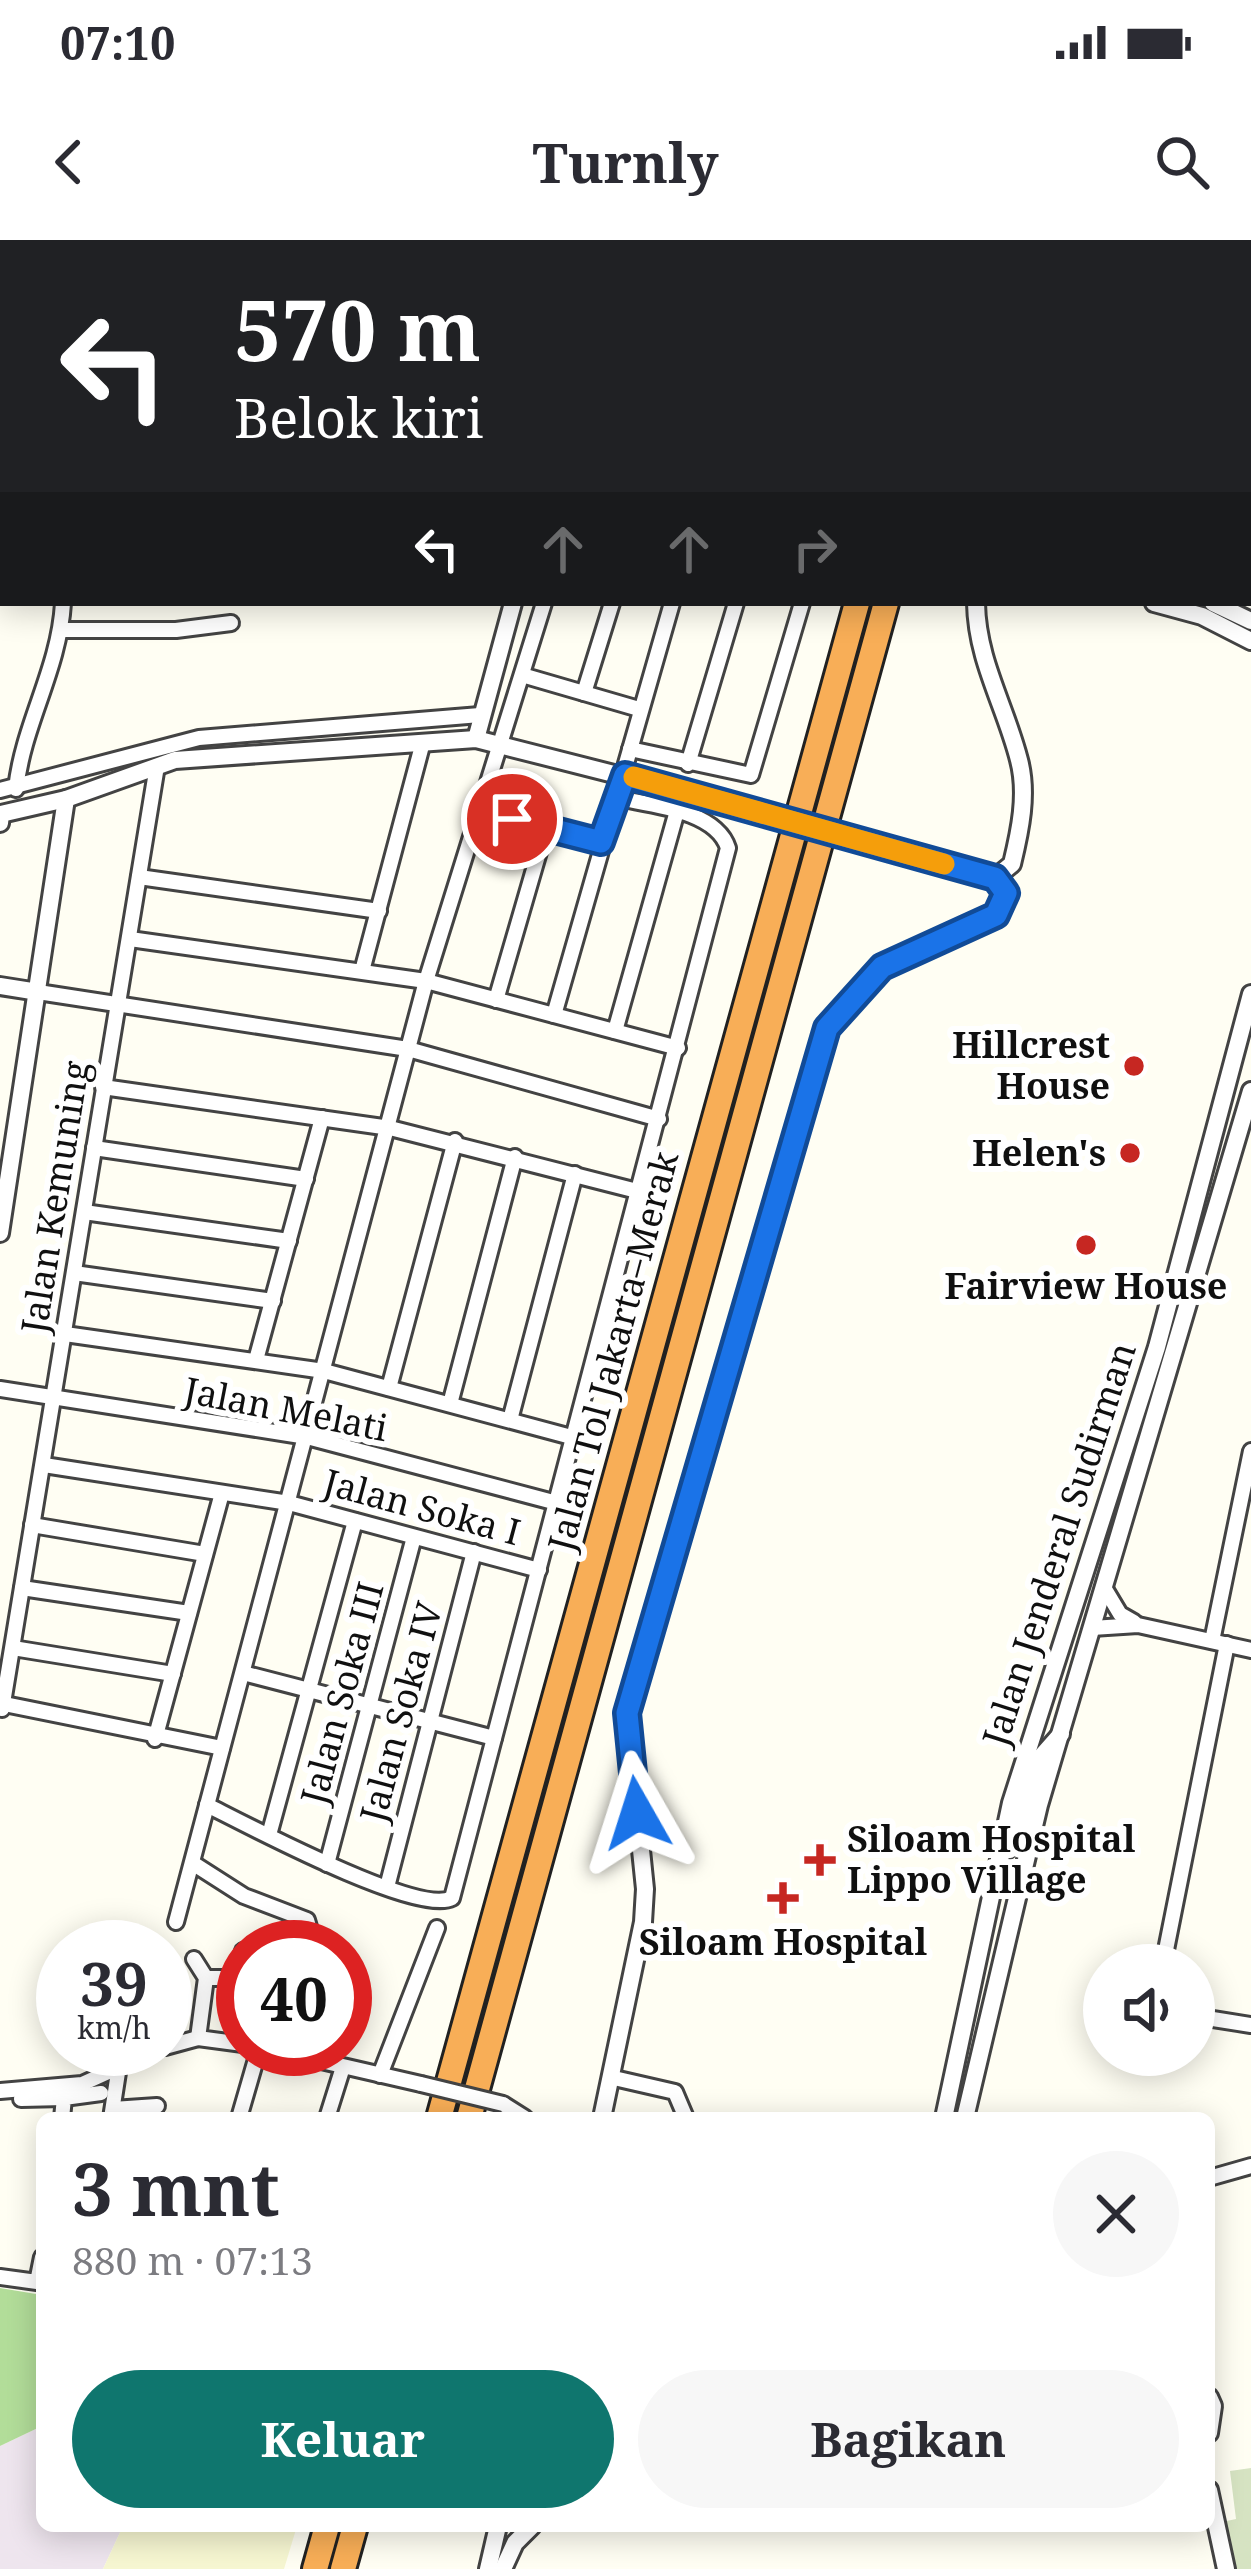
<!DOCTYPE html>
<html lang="id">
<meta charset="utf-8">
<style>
body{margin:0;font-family:"Noto Serif",serif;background:#f7f7f7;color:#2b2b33;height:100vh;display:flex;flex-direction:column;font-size:45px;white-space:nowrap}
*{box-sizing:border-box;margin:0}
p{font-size:39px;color:#7c7c81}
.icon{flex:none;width:66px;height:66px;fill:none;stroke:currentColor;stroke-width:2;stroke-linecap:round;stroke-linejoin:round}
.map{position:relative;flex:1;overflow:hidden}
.panel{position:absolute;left:36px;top:1872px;width:1179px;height:420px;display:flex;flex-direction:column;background:#fff;border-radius:18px;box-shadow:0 6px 30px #0003}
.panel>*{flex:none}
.hud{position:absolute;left:0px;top:0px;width:1251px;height:366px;box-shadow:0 6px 30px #0003;background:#202124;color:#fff;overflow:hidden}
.fabs{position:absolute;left:1083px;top:1704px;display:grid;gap:24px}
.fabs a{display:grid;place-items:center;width:132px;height:132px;border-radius:50%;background:#fff;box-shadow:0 6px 30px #0003;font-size:60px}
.speed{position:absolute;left:36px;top:1680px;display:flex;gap:24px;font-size:60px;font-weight:700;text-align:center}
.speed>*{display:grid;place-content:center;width:156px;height:156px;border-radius:50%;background:#fff;box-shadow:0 6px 30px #0003;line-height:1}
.speed small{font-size:30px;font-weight:400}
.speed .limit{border:18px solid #d22;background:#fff;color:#111}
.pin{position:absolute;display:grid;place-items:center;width:102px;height:102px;color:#fff;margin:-51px;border:6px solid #fff;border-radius:50%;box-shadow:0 3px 12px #0007}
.me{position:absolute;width:132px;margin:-66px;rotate:354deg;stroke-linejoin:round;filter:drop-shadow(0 0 9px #0008)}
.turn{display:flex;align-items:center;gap:42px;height:252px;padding:0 36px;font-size:54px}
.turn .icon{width:156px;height:156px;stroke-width:2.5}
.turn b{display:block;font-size:84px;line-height:102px}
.lanes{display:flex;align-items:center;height:114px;padding:0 36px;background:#0003;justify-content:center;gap:60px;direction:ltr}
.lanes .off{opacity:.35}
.round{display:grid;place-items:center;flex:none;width:126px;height:126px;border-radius:63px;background:#f7f7f7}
.head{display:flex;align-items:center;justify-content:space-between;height:204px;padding:0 36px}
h1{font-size:72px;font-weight:700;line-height:90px}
.cta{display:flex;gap:24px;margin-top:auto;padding:24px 36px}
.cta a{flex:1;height:138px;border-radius:72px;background:#0f766e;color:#fff;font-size:48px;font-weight:700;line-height:138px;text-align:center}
.cta a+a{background:#f7f7f7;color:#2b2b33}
.status{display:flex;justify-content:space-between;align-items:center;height:84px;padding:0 60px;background:#fff;direction:ltr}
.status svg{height:33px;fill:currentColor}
header{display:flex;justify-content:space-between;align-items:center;height:156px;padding:0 36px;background:#fff;font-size:54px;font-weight:700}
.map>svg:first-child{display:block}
</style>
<div class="status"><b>07:10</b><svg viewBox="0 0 49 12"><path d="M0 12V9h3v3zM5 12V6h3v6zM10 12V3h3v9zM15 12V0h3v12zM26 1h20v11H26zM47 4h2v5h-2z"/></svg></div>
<header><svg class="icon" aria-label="back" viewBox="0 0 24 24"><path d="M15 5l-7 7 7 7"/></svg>Turnly<svg class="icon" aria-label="search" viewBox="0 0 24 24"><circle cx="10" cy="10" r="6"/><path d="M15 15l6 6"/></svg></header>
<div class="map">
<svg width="1251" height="2329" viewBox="0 0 1251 2329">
<rect width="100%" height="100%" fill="#fffef3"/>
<polygon fill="#eee5ee" points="42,2186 42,2286 123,2286 103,2329 0,2329 0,2206"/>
<polygon fill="#f6f6d1" points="123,2286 297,2286 284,2329 103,2329"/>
<polygon fill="#b2dd99" points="0,2048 42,2055 42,2186 0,2206"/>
<polygon fill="#d6e3c2" points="1251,2228 1251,2329 1234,2329 1222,2282 1236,2279 1230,2231"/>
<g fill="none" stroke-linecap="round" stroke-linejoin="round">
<defs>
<g id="minor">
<polyline points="192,0 198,0"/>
<polyline points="312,0 312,3"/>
<polyline points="29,3 30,0"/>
<polyline points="105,3 106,0"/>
<polyline points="139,3 139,0"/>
<polyline points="522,3 523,0"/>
<polyline points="592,3 593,0"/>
<polyline points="905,3 906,0"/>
<polyline points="0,164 3,144"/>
<polyline points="61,390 176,390 231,383"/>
<polyline points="522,435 639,469"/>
<polyline points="584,453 612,363"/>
<polyline points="630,509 751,535 802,363"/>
<polyline points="688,524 736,363"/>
<path d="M16,549C23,484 59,430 63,363"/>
<polyline points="0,550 199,498 480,475"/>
<polyline points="478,571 601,602"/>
<polyline points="139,637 379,671"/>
<polyline points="130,699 426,741 678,808"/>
<polyline points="362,731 423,502"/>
<polyline points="38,752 408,809 659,879"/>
<polyline points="496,760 546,588"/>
<polyline points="554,775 672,363"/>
<polyline points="615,791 677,571"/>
<polyline points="103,847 390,888 641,952"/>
<polyline points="94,908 306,939"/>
<polyline points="84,972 289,1001"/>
<polyline points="74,1033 273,1061"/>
<polyline points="65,1094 324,1131 575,1198"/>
<polyline points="256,1120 322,878"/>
<polyline points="389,1148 455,901"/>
<polyline points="0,1149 307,1197 557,1263"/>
<polyline points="450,1164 515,917"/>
<polyline points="510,1180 575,934"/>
<polyline points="44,1225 289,1263 539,1330"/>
<polyline points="32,1285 205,1314"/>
<polyline points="22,1348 189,1373"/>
<polyline points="1105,1349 1120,1374 1134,1382"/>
<polyline points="1092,1388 1138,1385 1251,1410"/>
<polyline points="1212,1401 1251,1211"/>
<polyline points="13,1408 173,1434"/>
<polyline points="243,1433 494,1498"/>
<polyline points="0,1463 222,1508"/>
<polyline points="2,1469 157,526"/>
<polyline points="155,1499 222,1253"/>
<path d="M207,1565C247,1585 418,1676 452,1658L728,608C716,570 650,565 618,558"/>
<polyline points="269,1595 355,1281"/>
<polyline points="194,1624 244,1656 307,1680 315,1707"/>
<polyline points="327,1624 414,1297"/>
<polyline points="387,1647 474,1312"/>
<polyline points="176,1682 426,741 544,363"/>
<polyline points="194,1719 206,1738 198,1798 243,1804"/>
<polyline points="1163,1725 1227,1404"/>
<polyline points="206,1738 235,1738 243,1711"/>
<polyline points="1194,1776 1251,1785"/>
<polyline points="165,1807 198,1798"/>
<polyline points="269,1809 421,1844"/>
<polyline points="380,1835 437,1688"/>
<polyline points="614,1838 675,1852 686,1878"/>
<polyline points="0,1851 82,1844 159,1809"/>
<polyline points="21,1859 64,1858"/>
<polyline points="503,1864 525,1878"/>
<polyline points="113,1869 157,1866"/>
<polyline points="62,1878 64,1858 101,1853"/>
<polyline points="111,1878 119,1826"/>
<polyline points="239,1878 259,1809"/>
<polyline points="327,1878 343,1827"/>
<polyline points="1209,1938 1251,1926"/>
<polyline points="0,2037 37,2042 42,2017"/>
</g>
<g id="tertiary">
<polyline points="12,0 14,3"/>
<polyline points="1065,3 1067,0"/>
<polyline points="1089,3 1090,0"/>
<path d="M976,363C977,421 1005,465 1019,520C1028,554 1020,591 1012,624L995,638"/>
<polyline points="1154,363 1202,376 1251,401"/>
<polyline points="1213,363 1251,381"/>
<polyline points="476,499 513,363"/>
<polyline points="0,583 1,574 66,559 175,520 476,499 736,565"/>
<polyline points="860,600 995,638"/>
<polyline points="0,746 38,752"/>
<polyline points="0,993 66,559"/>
<polyline points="1004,1612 1014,1604 1038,1520 1061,1494"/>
<polyline points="602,1878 643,1682 645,1649 627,1473 827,788 882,727 996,675 1006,653 995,638"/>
<polyline points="944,1878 1011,1563 1157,1107 1251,754"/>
<polyline points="965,1878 1039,1565 1251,851"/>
<polyline points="1209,2157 1213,2166 1209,2193"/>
<polyline points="1209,2250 1226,2329"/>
<polyline points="488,2329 498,2286"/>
<polyline points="503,2329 515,2303 532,2286"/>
</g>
<g id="motorway">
<polyline points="956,3 957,0"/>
<polyline points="985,3 986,0"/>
<polyline points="439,1878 857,363"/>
<polyline points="469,1878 886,363"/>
<polyline points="315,2329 327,2286"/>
<polyline points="343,2329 355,2286"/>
</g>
</defs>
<use href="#minor" stroke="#434343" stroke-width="20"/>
<use href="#tertiary" stroke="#434343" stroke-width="22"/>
<use href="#motorway" stroke="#212121" stroke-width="30"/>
<use href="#minor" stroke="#fff" stroke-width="14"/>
<use href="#tertiary" stroke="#fff" stroke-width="16"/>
<use href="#motorway" stroke="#f8ae57" stroke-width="24"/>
<defs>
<polyline id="minor-bridge" points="421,1844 503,1864"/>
<polyline id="tertiary-bridge" points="736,565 860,600"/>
</defs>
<use href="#minor-bridge" stroke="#434343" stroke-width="20" stroke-linecap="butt"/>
<use href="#tertiary-bridge" stroke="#434343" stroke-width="22" stroke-linecap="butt"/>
<use href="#minor-bridge" stroke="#fff" stroke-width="14"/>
<use href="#tertiary-bridge" stroke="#fff" stroke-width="16"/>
</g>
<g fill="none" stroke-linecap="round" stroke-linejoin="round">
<defs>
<polyline id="route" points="512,579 601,602 625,535 995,638 1006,653 996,675 882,727 827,788 627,1473 637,1573"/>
</defs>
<use href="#route" stroke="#114b97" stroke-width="30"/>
<use href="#route" stroke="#1a73e8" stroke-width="21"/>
<polyline stroke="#f59e0b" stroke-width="21" points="634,537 944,624"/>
</g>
<g fill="#c62722" stroke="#fff" stroke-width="4.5">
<circle cx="1134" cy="826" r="12"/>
<circle cx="1130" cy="913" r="12"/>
<circle cx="1086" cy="1005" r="12"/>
<path d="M814 1602h12v12h12v12h-12v12h-12v-12h-12v-12h12z"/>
<path d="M777 1640h12v12h12v12h-12v12h-12v-12h-12v-12h12z"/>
</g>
<g text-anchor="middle" stroke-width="12" stroke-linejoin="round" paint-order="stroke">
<g font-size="36" font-weight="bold" fill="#101010" stroke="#fff" text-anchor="end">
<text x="1110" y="818">Hillcrest<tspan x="1110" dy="41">House</tspan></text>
<text x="1106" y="926">Helen's</text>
<text x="1086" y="1059" text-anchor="middle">Fairview House</text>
<text x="847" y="1612" text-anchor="start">Siloam Hospital<tspan x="847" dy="41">Lippo Village</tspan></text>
<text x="783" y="1715" text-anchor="middle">Siloam Hospital</text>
</g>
<g font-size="36" fill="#101010" stroke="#fff">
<text transform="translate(55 957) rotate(-81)" y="13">Jalan Kemuning</text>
<text transform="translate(613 1111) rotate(-75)" y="13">Jalan Tol Jakarta–Merak</text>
<text transform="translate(286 1169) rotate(11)" y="13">Jalan Melati</text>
<text transform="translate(422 1267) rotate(15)" y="13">Jalan Soka I</text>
<text transform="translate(1059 1304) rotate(-72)" y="13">Jalan Jenderal Sudirman</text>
<text transform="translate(342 1453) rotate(-75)" y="13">Jalan Soka III</text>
<text transform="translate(401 1472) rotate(-75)" y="13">Jalan Soka IV</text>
</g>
</g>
</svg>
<div class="fabs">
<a><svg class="icon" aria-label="sound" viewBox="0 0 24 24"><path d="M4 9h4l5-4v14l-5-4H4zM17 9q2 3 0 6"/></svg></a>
</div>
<div class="speed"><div>39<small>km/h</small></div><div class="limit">40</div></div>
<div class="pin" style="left:512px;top:579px;background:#d93025"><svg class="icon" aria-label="arrive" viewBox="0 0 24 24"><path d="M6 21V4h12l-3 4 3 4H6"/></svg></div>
<svg class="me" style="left:637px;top:1573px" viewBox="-20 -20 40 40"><path d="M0-17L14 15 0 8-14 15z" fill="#1a73e8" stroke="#fff" stroke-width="4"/></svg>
<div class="hud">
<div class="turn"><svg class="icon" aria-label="left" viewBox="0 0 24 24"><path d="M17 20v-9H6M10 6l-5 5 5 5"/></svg><div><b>570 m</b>Belok kiri</div></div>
<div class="lanes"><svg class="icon" aria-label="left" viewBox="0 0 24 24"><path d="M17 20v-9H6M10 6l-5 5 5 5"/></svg><svg class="icon off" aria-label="ahead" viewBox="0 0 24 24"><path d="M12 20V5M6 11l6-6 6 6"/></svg><svg class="icon off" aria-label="ahead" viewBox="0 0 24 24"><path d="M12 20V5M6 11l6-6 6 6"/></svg><svg class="icon off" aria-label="right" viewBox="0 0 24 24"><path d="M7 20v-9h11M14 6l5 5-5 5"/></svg></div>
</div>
<section class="panel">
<div class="head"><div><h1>3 mnt</h1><p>880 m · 07:13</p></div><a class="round"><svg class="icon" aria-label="close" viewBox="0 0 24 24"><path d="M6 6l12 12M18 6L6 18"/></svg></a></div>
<div class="cta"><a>Keluar</a><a>Bagikan</a></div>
</section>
</div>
